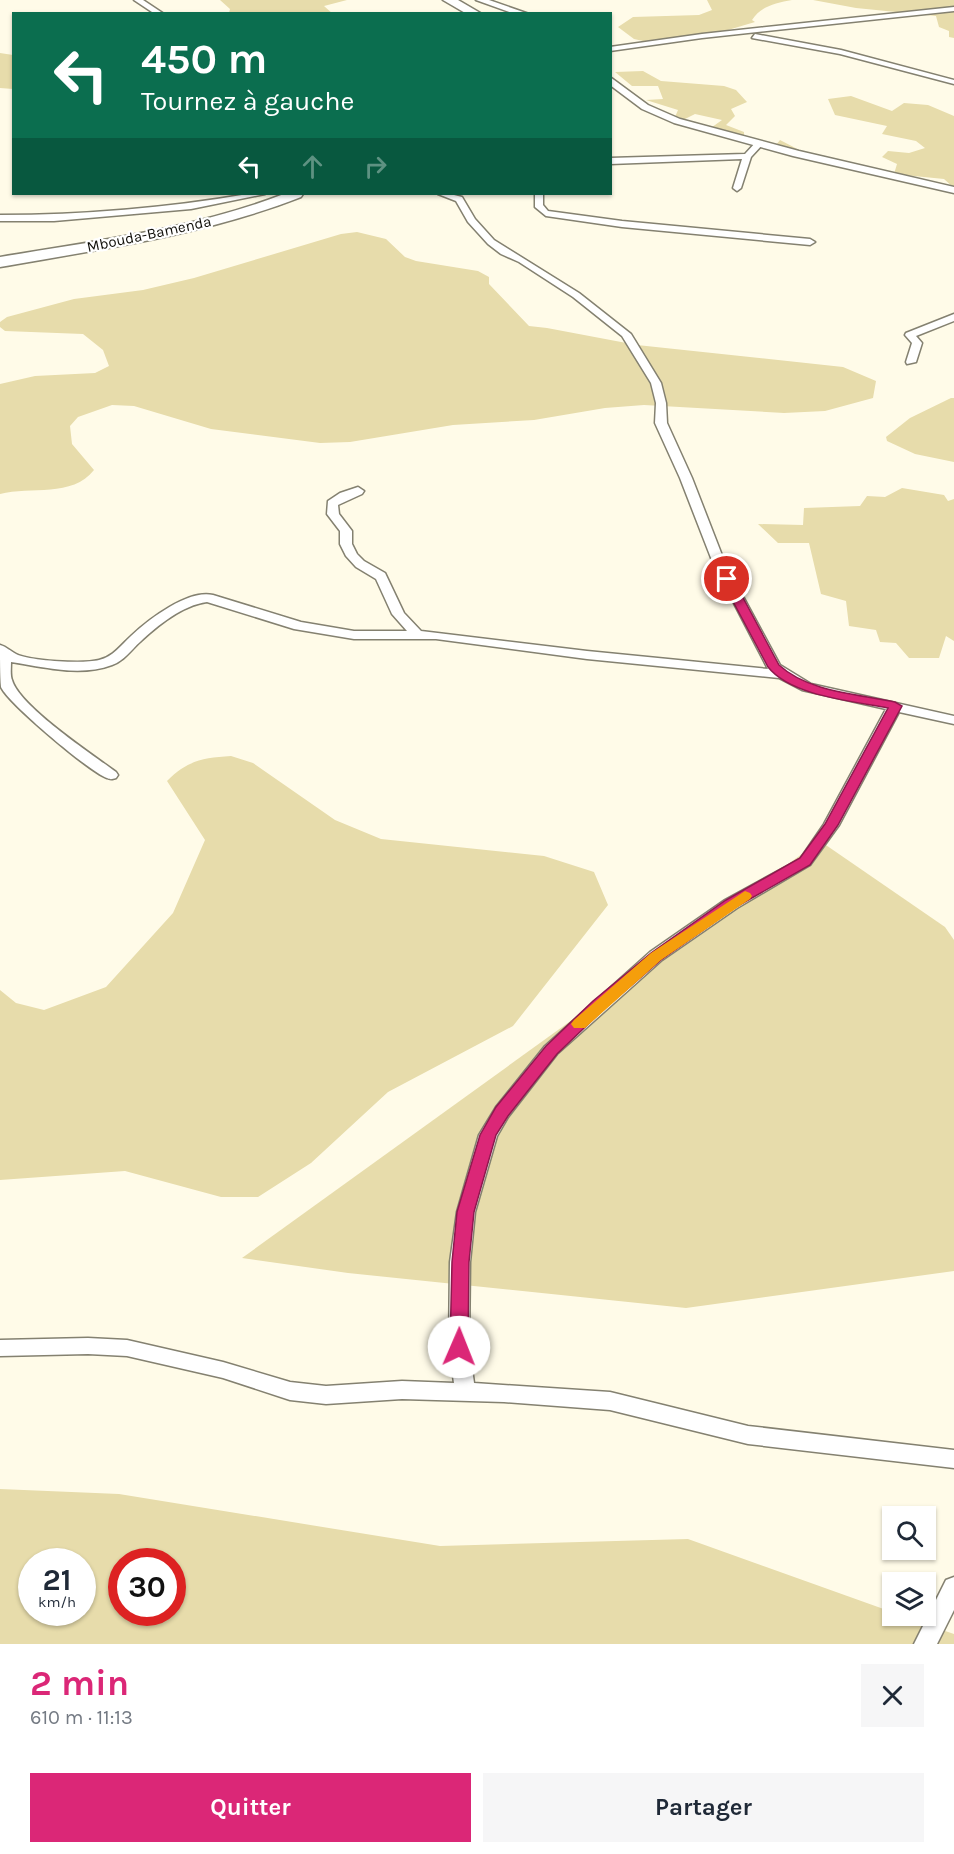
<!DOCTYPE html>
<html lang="fr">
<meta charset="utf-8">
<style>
body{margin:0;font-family:Karla,sans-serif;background:#f6f6f7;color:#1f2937;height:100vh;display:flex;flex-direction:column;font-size:22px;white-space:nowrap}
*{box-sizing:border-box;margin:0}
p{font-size:20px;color:#747a83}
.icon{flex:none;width:33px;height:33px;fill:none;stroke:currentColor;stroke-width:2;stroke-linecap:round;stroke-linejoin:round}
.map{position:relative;height:1644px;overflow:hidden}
.panel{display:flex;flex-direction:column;background:#fff;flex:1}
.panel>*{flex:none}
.hud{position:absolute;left:12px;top:12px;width:600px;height:183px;border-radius:0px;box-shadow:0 2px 4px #0004;background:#0b6e4f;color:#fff;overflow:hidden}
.controls{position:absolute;left:882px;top:1506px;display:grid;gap:12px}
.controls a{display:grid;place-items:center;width:54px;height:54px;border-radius:0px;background:#fff;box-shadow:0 2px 4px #0004;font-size:30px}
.speed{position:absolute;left:18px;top:1548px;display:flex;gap:12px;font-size:30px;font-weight:700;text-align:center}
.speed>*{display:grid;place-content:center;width:78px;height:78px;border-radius:50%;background:#fff;box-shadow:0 2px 4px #0004;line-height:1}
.speed small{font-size:15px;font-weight:400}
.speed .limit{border:9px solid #d22;background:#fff;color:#111}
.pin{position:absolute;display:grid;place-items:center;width:51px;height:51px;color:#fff;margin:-26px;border:3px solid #fff;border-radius:50%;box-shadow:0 2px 6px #0007}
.me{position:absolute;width:66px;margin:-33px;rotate:1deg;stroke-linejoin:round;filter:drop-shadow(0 0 4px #0008)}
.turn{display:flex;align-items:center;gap:21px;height:126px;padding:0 30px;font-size:27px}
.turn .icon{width:78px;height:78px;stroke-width:2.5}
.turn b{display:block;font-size:42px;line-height:51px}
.lanes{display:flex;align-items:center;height:57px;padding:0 30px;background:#0003;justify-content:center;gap:30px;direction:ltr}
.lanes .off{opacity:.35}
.round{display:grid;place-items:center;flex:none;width:63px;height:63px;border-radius:0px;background:#f6f6f7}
.head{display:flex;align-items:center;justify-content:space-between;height:102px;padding:0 30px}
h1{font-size:36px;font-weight:700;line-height:45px;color:#db2777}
.action{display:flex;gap:12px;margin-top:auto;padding:12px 30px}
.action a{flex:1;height:69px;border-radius:0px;background:#db2777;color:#fff;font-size:24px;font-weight:700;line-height:69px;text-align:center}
.action a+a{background:#f6f6f7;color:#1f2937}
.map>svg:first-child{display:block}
</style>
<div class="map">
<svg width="954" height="1644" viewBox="0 0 954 1644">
<rect width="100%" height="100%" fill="#fffbe8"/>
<g fill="#e7dcab" fill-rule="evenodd">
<polygon points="220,0 347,0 324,6 333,14 229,13 230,9"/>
<path d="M707,0H792C776,3 761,6 752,20L755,22L728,30L661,45L634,39L618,27L633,17L699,15L712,10Z"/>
<polygon points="813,0 954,0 954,38 949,37 949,31 939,27 936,16 856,8"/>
<polygon points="0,53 13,55 13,89 0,88"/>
<polygon points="643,71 661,81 724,86 736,90 747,102 731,109 735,116 726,125 744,132 744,136 776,145 780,140 805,153 708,130 722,120 695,114 683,120 675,117 678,110 646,100 663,99 658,86 632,86 615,72"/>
<polygon points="851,96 892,111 904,103 928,105 954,116 954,188 944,179 894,174 897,164 882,157 888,151 909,153 925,148 916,141 882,134 887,126 835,115 828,99"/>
<path d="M357,232L386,239L405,257L416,261L478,271L489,277V284L529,326L547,328L637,345L843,367L876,381L873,398L825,411L784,413L644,405L605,408L534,420L453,425L350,442L320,443L211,429L134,406L112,405L78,417L70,426L72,444L94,470C72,498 31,486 0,494V384L35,376L95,373L109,366L103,350L83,334L5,331L0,327V322L7,317L74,299L143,290L194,278L341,234Z"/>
<polygon points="951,398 954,398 954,462 915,454 887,441 886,437 910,418"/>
<polygon points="902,488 944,495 948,501 954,499 954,641 946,636 939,658 909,658 896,643 880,642 876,630 849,626 846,601 821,594 809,543 778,543 758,524 803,525 804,508 860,506 867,496 885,497"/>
<path d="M231,756L253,763L335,820L381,839L544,856L594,872L608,905L513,1026L388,1092L311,1163L258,1197H221L125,1171L0,1180V990L16,1003L44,1010L106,987L173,913L205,840L167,781C188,760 203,758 231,756Z"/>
<polygon points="820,841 945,927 954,940 954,1271 686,1308 348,1273 242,1258"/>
<path d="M0,1489L119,1494L440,1546L688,1539L892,1612V1616H901L954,1634V1644H0ZM32,1562H82V1612H32ZM122,1562H172V1612H122Z"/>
</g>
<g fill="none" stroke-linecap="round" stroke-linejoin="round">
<defs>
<g id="minor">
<polygon points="134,0 143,0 164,14 155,14"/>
<polygon points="954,7 954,11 702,38 610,51 610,47 702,34"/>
<polygon points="755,34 841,50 954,80 954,84 840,54 752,38"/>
<polygon points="756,142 763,144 751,157 741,188 737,191 733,188 742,159 610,164 610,158 745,154"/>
<path d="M248,194H265L191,209L54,221H0V215C83,215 166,208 248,194Z"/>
<path d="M438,194H450L462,197L475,219L494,240L579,293L631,334L661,383L666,403L667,423L692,478L725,563L780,665L811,684L954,716V724L899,712L839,825L810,865L737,908L662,960L557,1054L508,1117L497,1136L475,1212L470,1262L469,1347L474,1383L610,1392L748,1426L954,1450V1468L748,1444L610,1410L504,1402L402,1399L326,1404L290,1400L223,1378L127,1356L88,1354L0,1356V1340L88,1338L127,1340L223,1362L290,1382L326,1386L402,1381L454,1383L449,1347L450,1262L457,1212L479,1135L496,1107L545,1046L650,952L725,900L800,859L824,824L886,709L802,690L779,678L587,659L436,639H354L294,629L207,602C183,605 158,625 140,642C131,650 124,661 112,665C80,677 44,667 11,662C11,668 10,675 12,680C19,706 93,755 116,772L118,775L116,778C112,779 111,780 107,778C90,772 8,703 1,687C0,676 0,657 0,645C7,647 10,651 16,654C30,661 83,664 99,660C113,657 121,645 131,636C148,620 188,589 213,595L301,622L354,631H407L392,614L376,579L356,567L346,556L340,544V531L327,514L328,501L340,493L358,487L364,491L362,494L338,505L339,514L352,531V544L357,554L364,561L385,573L404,613L421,631L587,651L768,669L713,563L680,478L655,423L656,403L651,383L622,336L573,297L519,262L501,254L488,244L468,222L456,201Z"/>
<polygon points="535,194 543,194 543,205 548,211 622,221 810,239 815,242 810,245 622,227 546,216 535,207"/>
<polygon points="954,314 954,321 916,336 922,343 916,362 907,364 906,362 912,343 905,335 906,333"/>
<polygon points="954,1577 954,1610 937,1644 914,1644 946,1580"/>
</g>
<g id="tertiary">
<polygon points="476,0 489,0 529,14 515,14"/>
<polygon points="610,77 648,105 680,119 799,151 954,187 954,193 793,156 674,123 642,109 610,85"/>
</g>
<g id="trunk">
<polygon points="443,0 458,0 482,14 467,14"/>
<path d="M284,194H303L301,197C204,235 102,249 0,267V257C96,241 193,229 284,194Z"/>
</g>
</defs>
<use href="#minor" stroke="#848170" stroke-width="3"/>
<use href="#tertiary" stroke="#848170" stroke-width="3"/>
<use href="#trunk" stroke="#848170" stroke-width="3"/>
<use href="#minor" fill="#fff" fill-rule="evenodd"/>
<use href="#tertiary" fill="#fff" fill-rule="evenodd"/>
<use href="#trunk" fill="#fff" fill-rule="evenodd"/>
</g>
<path fill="#db2777" stroke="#8e194d" stroke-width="1.5" d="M727,575L733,579L779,665C808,692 858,694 895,702L902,706L838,825L810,865L736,907L661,960L604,1009L557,1054L508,1116L496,1135L474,1212L469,1262L468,1347L466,1353L459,1355L453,1353L450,1347L452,1262L457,1212L480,1135L496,1107L546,1046L593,1001L651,953L726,900L800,858L825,824L888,708C852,701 791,696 768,667L721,579Z"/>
<polygon fill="#f59e0b" points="745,891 750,893 752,896 750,899 661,960 585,1028 574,1028 571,1024 574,1020 651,953"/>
<g text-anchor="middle" stroke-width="4.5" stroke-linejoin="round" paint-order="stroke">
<g font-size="15" fill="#0e0d07" stroke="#fff">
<text transform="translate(149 234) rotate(-12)" y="5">Mbouda-Bamenda</text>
</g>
</g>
</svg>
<div class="controls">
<a><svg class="icon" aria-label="search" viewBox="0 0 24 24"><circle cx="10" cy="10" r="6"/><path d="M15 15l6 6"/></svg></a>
<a><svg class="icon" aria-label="layers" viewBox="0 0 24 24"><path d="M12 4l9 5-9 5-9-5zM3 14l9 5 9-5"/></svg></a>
</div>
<div class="speed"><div>21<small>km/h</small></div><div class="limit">30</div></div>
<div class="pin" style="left:727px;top:579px;background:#d93025"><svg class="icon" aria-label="arrive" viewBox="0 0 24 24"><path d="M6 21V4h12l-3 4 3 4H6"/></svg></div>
<svg class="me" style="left:459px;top:1347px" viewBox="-20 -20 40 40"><circle r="19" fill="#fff"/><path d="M0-13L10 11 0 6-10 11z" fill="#db2777"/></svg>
<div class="hud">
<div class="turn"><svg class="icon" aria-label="left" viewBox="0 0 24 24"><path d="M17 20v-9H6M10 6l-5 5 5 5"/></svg><div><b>450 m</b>Tournez à gauche</div></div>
<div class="lanes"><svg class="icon" aria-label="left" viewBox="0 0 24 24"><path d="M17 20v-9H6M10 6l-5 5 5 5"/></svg><svg class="icon off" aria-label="ahead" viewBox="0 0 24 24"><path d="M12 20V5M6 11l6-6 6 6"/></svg><svg class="icon off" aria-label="right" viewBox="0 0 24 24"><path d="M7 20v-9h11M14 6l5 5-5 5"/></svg></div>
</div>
</div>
<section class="panel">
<div class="head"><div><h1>2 min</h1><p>610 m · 11:13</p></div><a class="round"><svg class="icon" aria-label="close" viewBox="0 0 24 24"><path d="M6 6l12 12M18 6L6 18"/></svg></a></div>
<div class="action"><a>Quitter</a><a>Partager</a></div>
</section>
